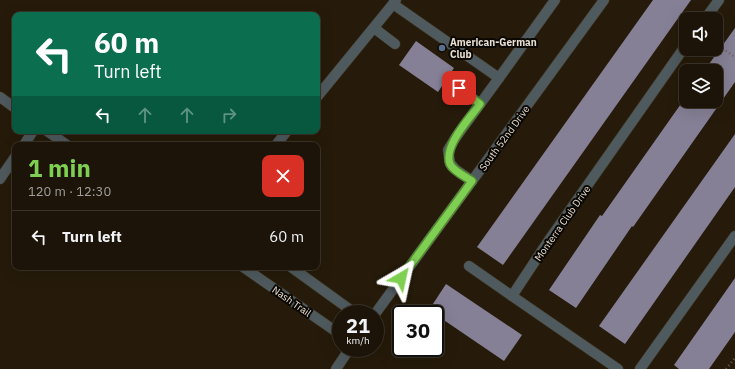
<!DOCTYPE html>
<meta charset="utf-8">
<style>
body{margin:0;font-family:"IBM Plex Sans",sans-serif;background:#292116;color:#f1f3f6;height:100vh;display:flex;flex-direction:column;font-size:15px;white-space:nowrap}
*{box-sizing:border-box;margin:0}
p{font-size:13px;color:#a09e9c}
.icon{flex:none;width:22px;height:22px;fill:none;stroke:currentColor;stroke-width:2;stroke-linecap:round;stroke-linejoin:round}
.map{position:relative;flex:1;overflow:hidden}
.side{position:absolute;left:12px;top:142px;width:308px;height:128px;display:flex;flex-direction:column;background:#1c1408;border-radius:8px;box-shadow:0 4px 16px #0002,0 0 0 1px #3a3329}
.side>*{flex:none}
.banner{position:absolute;left:12px;top:12px;width:308px;height:122px;border-radius:8px;box-shadow:0 4px 16px #0002,0 0 0 1px #3a3329;background:#0b6e4f;color:#fff;overflow:hidden}
.controls{position:absolute;left:679px;top:12px;display:grid;gap:8px}
.controls a{display:grid;place-items:center;width:44px;height:44px;border-radius:8px;background:#1c1408;box-shadow:0 4px 16px #0002,0 0 0 1px #3a3329;font-size:20px}
.speed{position:absolute;left:332px;top:305px;display:flex;gap:8px;font-size:20px;font-weight:700;text-align:center}
.speed>*{display:grid;place-content:center;width:52px;height:52px;border-radius:50%;background:#1c1408;box-shadow:0 4px 16px #0002,0 0 0 1px #3a3329;line-height:1}
.speed small{font-size:10px;font-weight:400}
.speed .limit{border:2px solid #111;border-radius:6px;background:#fff;color:#111}
.pin{position:absolute;display:grid;place-items:center;width:34px;height:34px;color:#fff;margin:-17px;border-radius:8px;box-shadow:0 2px 6px #0006}
.me{position:absolute;width:44px;margin:-22px;rotate:36deg;stroke-linejoin:round;filter:drop-shadow(0 0 3px #0008)}
.turn{display:flex;align-items:center;gap:14px;height:84px;padding:0 16px;font-size:18px}
.turn .icon{width:52px;height:52px;stroke-width:2.5}
.turn b{display:block;font-size:28px;line-height:34px}
.lanes{display:flex;align-items:center;height:38px;padding:0 16px;background:#0003;justify-content:center;gap:20px;direction:ltr}
.lanes .off{opacity:.35}
.round{display:grid;place-items:center;flex:none;width:42px;height:42px;border-radius:8px;background:#292116}
.head{display:flex;align-items:center;justify-content:space-between;height:68px;padding:0 16px}
h1{font-size:24px;font-weight:700;line-height:30px;color:#7fd052}
ul{padding:0;list-style:none}
li{display:flex;align-items:center;gap:12px;height:52px;padding:0 16px;border-top:1px solid #3a3329}
li div{flex:1}
li b{display:block;font-size:15px}
li em{font-style:normal}
.map>svg:first-child{display:block}
</style>
<div class="map">
<svg width="735" height="369" viewBox="0 0 735 369">
<rect width="100%" height="100%" fill="#261b0a"/>
<g fill="#868096">
<polygon points="653,0 691,0 503,265 477,247"/>
<polygon points="735,28 735,82 633,227 632,226 576,308 549,290 600,215 602,216 683,101 716,101 716,71 704,71"/>
<polygon points="416,41 454,68 438,92 399,65"/>
<polygon points="735,134 735,187 625,344 599,326"/>
<polygon points="735,278 735,332 709,369 679,369 674,365"/>
<polygon points="446,284 522,335 504,361 429,310"/>
</g>
<g fill="none" stroke-linecap="round" stroke-linejoin="round">
<defs>
<g id="minor">
<polyline points="396,0 393,4 499,78 555,0"/>
<polyline points="705,19 719,0"/>
<polyline points="374,28 395,44"/>
<polyline points="459,88 480,104"/>
<polyline points="0,97 15,108"/>
<polyline points="317,97 393,4"/>
<polyline points="47,131 67,145"/>
<polyline points="24,145 33,131"/>
<polyline points="276,145 287,131"/>
<polyline points="0,179 15,157"/>
<polyline points="472,181 455,169 450,163 448,150 456,137 499,78"/>
<polyline points="469,266 512,296"/>
<polyline points="243,267 341,335"/>
<polyline points="291,267 356,314"/>
<polyline points="375,314 604,0"/>
<polyline points="336,369 346,354 346,348"/>
<polyline points="618,369 512,296 549,240 686,45"/>
<polyline points="640,369 735,236"/>
</g>
</defs>
<use href="#minor" stroke="#413726" stroke-width="11"/>
<g stroke="#6a6051" stroke-width="2.5" stroke-dasharray="1 3" stroke-linecap="butt">
<polyline points="716,44 735,57"/>
<polyline points="726,369 735,358"/>
</g>
<use href="#minor" stroke="#4f5a5e" stroke-width="10"/>
</g>
<g fill="none" stroke-linecap="round" stroke-linejoin="round">
<defs>
<path id="route" d="M401,278L472,181C466,177 453,171 450,164C443,146 470,118 480,104L459,88"/>
</defs>
<use href="#route" stroke="#538735" stroke-width="10"/>
<use href="#route" stroke="#7fd052" stroke-width="7"/>
</g>
<circle fill="#5c6f8a" stroke="#0b0702" stroke-width="1.5" cx="442" cy="48" r="4"/>
<g text-anchor="middle" stroke-width="4" stroke-linejoin="round" paint-order="stroke">
<g font-size="10" font-weight="bold" fill="#e8e0d5" stroke="#0b0702" text-anchor="start">
<text x="450" y="46">American-German<tspan x="450" dy="12">Club</tspan></text>
</g>
<g font-size="10" fill="#e8e0d5" stroke="#0b0702">
<text transform="translate(504 138) rotate(-54)" y="4">South 52nd Drive</text>
<text transform="translate(562 223) rotate(-55)" y="4">Monterra Club Drive</text>
<text transform="translate(292 301) rotate(35)" y="4">Nash Trail</text>
</g>
</g>
</svg>
<div class="controls">
<a><svg class="icon" aria-label="sound" viewBox="0 0 24 24"><path d="M4 9h4l5-4v14l-5-4H4zM17 9q2 3 0 6"/></svg></a>
<a><svg class="icon" aria-label="layers" viewBox="0 0 24 24"><path d="M12 4l9 5-9 5-9-5zM3 14l9 5 9-5"/></svg></a>
</div>
<div class="speed"><div>21<small>km/h</small></div><div class="limit">30</div></div>
<div class="pin" style="left:459px;top:88px;background:#d93025"><svg class="icon" aria-label="arrive" viewBox="0 0 24 24"><path d="M6 21V4h12l-3 4 3 4H6"/></svg></div>
<svg class="me" style="left:401px;top:278px" viewBox="-20 -20 40 40"><path d="M0-17L14 15 0 8-14 15z" fill="#7fd052" stroke="#fff" stroke-width="4"/></svg>
<div class="banner">
<div class="turn"><svg class="icon" aria-label="left" viewBox="0 0 24 24"><path d="M17 20v-9H6M10 6l-5 5 5 5"/></svg><div><b>60 m</b>Turn left</div></div>
<div class="lanes"><svg class="icon" aria-label="left" viewBox="0 0 24 24"><path d="M17 20v-9H6M10 6l-5 5 5 5"/></svg><svg class="icon off" aria-label="ahead" viewBox="0 0 24 24"><path d="M12 20V5M6 11l6-6 6 6"/></svg><svg class="icon off" aria-label="ahead" viewBox="0 0 24 24"><path d="M12 20V5M6 11l6-6 6 6"/></svg><svg class="icon off" aria-label="right" viewBox="0 0 24 24"><path d="M7 20v-9h11M14 6l5 5-5 5"/></svg></div>
</div>
<section class="side">
<div class="head"><div><h1>1 min</h1><p>120 m · 12:30</p></div><a class="round" style="background:#d93025;color:#fff"><svg class="icon" aria-label="close" viewBox="0 0 24 24"><path d="M6 6l12 12M18 6L6 18"/></svg></a></div>
<ul>
<li><svg class="icon" aria-label="left" viewBox="0 0 24 24"><path d="M17 20v-9H6M10 6l-5 5 5 5"/></svg><div><b>Turn left</b></div><em>60 m</em></li>
</ul>
</section>
</div>
